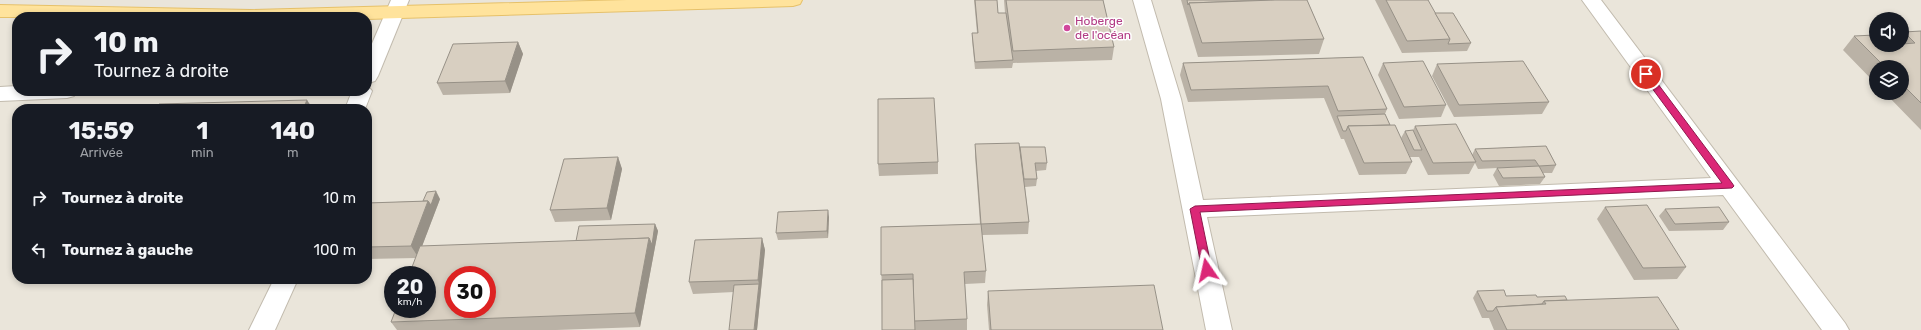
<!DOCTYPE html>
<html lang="fr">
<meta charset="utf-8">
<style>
body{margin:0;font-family:Rubik,sans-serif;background:#242831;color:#f1f3f6;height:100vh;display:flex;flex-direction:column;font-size:15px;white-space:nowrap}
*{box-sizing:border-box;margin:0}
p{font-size:13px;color:#9ea1a6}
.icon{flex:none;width:22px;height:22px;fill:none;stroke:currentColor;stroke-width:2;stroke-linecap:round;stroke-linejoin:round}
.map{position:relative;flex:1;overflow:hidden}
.sheet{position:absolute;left:12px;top:104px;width:360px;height:180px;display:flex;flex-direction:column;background:#171b24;border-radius:16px;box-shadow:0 2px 6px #0003}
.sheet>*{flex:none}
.hud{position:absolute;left:12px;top:12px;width:360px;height:84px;border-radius:16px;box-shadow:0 2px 6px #0003;background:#171b24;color:#f1f3f6;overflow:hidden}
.tools{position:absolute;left:1869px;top:12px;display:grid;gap:8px}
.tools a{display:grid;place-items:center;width:40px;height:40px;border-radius:50%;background:#171b24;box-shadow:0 2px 6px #0003;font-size:20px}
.speed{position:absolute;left:384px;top:266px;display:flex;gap:8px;font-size:20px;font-weight:700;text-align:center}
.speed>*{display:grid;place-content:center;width:52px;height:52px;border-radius:50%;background:#171b24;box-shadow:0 2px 6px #0003;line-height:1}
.speed small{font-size:10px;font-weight:400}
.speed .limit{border:6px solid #d22;background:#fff;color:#111}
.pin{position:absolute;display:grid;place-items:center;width:34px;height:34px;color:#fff;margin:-17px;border:2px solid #fff;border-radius:50%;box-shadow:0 1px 4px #0007}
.me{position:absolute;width:44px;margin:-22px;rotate:349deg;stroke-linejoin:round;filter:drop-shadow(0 0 3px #0008)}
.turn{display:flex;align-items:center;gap:14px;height:84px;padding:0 16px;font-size:18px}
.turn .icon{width:52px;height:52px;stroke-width:2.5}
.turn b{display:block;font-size:28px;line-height:34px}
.eta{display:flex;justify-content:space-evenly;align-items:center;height:68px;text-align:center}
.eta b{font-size:24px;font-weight:700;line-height:28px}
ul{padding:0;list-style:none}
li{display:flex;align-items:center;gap:12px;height:52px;padding:0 16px}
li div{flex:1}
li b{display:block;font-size:15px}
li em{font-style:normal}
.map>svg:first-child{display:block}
</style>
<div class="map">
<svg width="1921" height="330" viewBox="0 0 1921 330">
<rect width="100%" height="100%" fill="#f6f3ec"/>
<path fill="#eae5da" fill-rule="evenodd" d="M0,0H1921V330H0ZM17,17H367V91H17ZM1876,19H1902V45H1876ZM1876,67H1902V93H1876ZM17,109H367V279H17ZM393,275H427V309H393ZM453,275H487V309H453Z"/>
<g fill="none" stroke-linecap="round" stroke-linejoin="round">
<defs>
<g id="minor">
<polygon points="391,0 409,0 378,76 375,81 368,83 367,55"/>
<polygon points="1133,0 1151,0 1181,99 1203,200 1711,178 1582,0 1601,0 1845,323 1849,330 1822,330 1723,195 1207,217 1232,330 1206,330 1161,99"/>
<polygon points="367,85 372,91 365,109 345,109 352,91 367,91"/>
<polygon points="17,86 17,91 77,91 74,96 67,98 0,101 0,87"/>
<polygon points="274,279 298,279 275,330 249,330"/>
</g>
<polygon id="primary" points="627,0 802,0 800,4 793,6 367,19 367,17 0,17 0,5 250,10"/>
</defs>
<use href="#minor" stroke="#c2bbae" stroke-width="2"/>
<use href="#primary" stroke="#e6c16a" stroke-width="2"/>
<use href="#minor" fill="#fff" fill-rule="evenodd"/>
<use href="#primary" fill="#ffe39c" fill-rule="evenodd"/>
</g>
<g fill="#bab2a6">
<polygon points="974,0 997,0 998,13 1005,13 1004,0 1103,0 1114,47 1112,60 1013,63 1012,68 975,69 972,40 972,33 977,33"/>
<polygon points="1181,0 1307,0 1324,39 1319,54 1198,57"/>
<polygon points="1375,0 1428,0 1435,13 1471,43 1467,51 1402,53"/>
<polygon points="1921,31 1921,130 1885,93 1902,93 1902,67 1876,67 1876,84 1843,50 1854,36 1876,45 1902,45 1902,34 1904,32"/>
<polygon points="518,42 523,54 510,93 443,95 437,83"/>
<polygon points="1363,57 1387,109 1385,114 1390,125 1412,162 1406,174 1359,175 1344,139 1341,139 1324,98 1188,102 1180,75 1183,63"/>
<polygon points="1383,63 1446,105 1441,117 1399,119 1378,75"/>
<polygon points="1437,64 1549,102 1542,114 1454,117 1432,76"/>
<polygon points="1415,126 1472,155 1475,149 1546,146 1556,165 1552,173 1543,173 1545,177 1540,184 1499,186 1493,175 1497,168 1478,169 1475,163 1469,174 1428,175 1419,157 1410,157 1401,138 1405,131 1413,130"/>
<polygon points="975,144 1020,147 1047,163 1046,170 1036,171 1037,179 1036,186 1025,187 1029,222 1028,234 982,235 986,271 985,283 965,284 967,319 967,330 882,330 881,227 980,224 975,156"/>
<polygon points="618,157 622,169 611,220 555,222 550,210"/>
<polygon points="938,162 938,174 879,176 878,164"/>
<polygon points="440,199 422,246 576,241 655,224 658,231 640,327 556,330 397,330 391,322 416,258 367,259 367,203 423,201"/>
<polygon points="1605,207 1686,267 1677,279 1634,280 1597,219"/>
<polygon points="1665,209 1729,222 1723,230 1669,231 1659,216"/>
<polygon points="829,217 828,238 778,240 776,233"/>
<polygon points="762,238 765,250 757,330 734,292 693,294 689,282"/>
<polygon points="64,279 104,279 66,280"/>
<polygon points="988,291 1163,330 989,330 987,305"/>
<polygon points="1477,291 1506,296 1537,297 1567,300 1679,330 1494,330 1489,318 1482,318 1473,298"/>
</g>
<g fill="#979187">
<polygon points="518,42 523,54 510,93 505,81"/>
<polygon points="307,100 313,109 303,109"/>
<polygon points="618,157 622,169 611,220 607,208"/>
<polygon points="436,191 440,199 418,257 411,246 428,201"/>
<polygon points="828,210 829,217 828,238 827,231"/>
<polygon points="655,224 658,231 640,327 635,313 649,238"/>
<polygon points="762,238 765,250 757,330 754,330 759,284 758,280"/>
</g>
<g fill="#d8cfc1" stroke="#979187" fill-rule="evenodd">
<polygon points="975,0 997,0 998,13 1006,13 1013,60 975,62 972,33 978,33"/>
<polygon points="1006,0 1103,0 1114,47 1013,51"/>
<polygon points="1187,0 1275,0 1189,3 1188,5"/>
<polygon points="1275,0 1307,0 1324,39 1202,43 1189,3"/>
<polygon points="1386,0 1428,0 1450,39 1407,41"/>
<polygon points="1435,13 1453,13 1471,43 1448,44 1450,39"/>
<polygon points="1921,31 1921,103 1902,84 1902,67 1885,67 1854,36 1875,35 1876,36 1876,45 1902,45 1902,44 1915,43 1904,32"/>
<polygon points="518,42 505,81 437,83 453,44"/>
<polygon points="1363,57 1387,109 1338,111 1328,86 1191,90 1183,63"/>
<polygon points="1423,61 1446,105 1404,107 1383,63"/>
<polygon points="1523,61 1549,102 1459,105 1437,64"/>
<polygon points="934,98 938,162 878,164 878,99"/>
<polygon points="307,100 303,109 156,109 159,104"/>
<polygon points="1385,114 1390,125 1348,126 1346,131 1343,131 1337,116"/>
<polygon points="1456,124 1476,162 1433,163 1415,126"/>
<polygon points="1395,125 1412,162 1364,163 1348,126"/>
<polygon points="1413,130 1422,150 1414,150 1405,131"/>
<polygon points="1019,143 1029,222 981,224 986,271 964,272 967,319 914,321 913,274 881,275 881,227 981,224 975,144"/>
<polygon points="1546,146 1556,165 1539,166 1545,177 1503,178 1497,168 1539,166 1535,160 1482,161 1475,149"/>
<polygon points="1020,147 1045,147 1047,163 1035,163 1037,179 1024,179"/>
<polygon points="618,157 607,208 550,210 564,159"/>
<polygon points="436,191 431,205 428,201 423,201 427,192"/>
<polygon points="428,201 411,246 367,247 367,203"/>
<polygon points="1647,205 1686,267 1643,268 1605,207"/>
<polygon points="1719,207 1729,222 1675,224 1665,209"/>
<polygon points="828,210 827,231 776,233 778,212"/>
<polygon points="655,224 652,245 649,238 576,241 579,226"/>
<path d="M649,238L635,313L391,322L396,309H427V275H409L420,246ZM453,275H487V309H453Z"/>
<polygon points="762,238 758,280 689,282 695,240"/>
<polygon points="913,279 915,330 882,330 882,280"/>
<polygon points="759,284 754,330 729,330 734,285"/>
<polygon points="1154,285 1163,330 991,330 988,291"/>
<polygon points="1504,290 1506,296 1536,295 1537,297 1565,296 1567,300 1544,301 1542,304 1496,307 1493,311 1487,311 1477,291"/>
<polygon points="1658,297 1679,330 1507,330 1496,307 1546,304 1544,301"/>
</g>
<polygon fill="#db2777" stroke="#8e194d" points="1646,71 1649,72 1732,183 1734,186 1732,188 1200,212 1212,270 1207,273 1202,270 1190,209 1195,206 1722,183 1643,76 1643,72"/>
<circle fill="#d1479c" stroke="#fff" stroke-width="1.5" cx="1067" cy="28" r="4"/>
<g text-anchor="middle" stroke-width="3" stroke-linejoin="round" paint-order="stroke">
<g font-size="12" fill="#b23c85" stroke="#fff" text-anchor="start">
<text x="1075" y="25">Hoberge<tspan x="1075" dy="14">de l'océan</tspan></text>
</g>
</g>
</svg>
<div class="tools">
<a><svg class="icon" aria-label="sound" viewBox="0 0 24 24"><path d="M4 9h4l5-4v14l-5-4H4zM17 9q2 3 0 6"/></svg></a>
<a><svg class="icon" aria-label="layers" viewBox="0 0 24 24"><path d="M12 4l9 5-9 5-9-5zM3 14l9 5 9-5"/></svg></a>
</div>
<div class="speed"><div>20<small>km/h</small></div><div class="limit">30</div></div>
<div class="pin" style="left:1646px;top:74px;background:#d93025"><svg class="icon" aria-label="arrive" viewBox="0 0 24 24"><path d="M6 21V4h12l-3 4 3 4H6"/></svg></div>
<svg class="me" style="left:1207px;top:270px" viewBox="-20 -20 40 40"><path d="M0-17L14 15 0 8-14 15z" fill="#db2777" stroke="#fff" stroke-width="4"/></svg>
<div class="hud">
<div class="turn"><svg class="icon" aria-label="right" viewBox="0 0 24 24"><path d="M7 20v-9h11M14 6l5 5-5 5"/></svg><div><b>10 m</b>Tournez à droite</div></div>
</div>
<section class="sheet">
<div class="eta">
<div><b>15:59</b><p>Arrivée</p></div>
<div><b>1</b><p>min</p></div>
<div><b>140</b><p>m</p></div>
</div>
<ul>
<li><svg class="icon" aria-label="right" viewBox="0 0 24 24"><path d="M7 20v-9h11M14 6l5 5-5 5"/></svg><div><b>Tournez à droite</b></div><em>10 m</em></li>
<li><svg class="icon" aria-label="left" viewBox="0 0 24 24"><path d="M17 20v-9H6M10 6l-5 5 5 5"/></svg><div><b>Tournez à gauche</b></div><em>100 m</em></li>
</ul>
</section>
</div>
